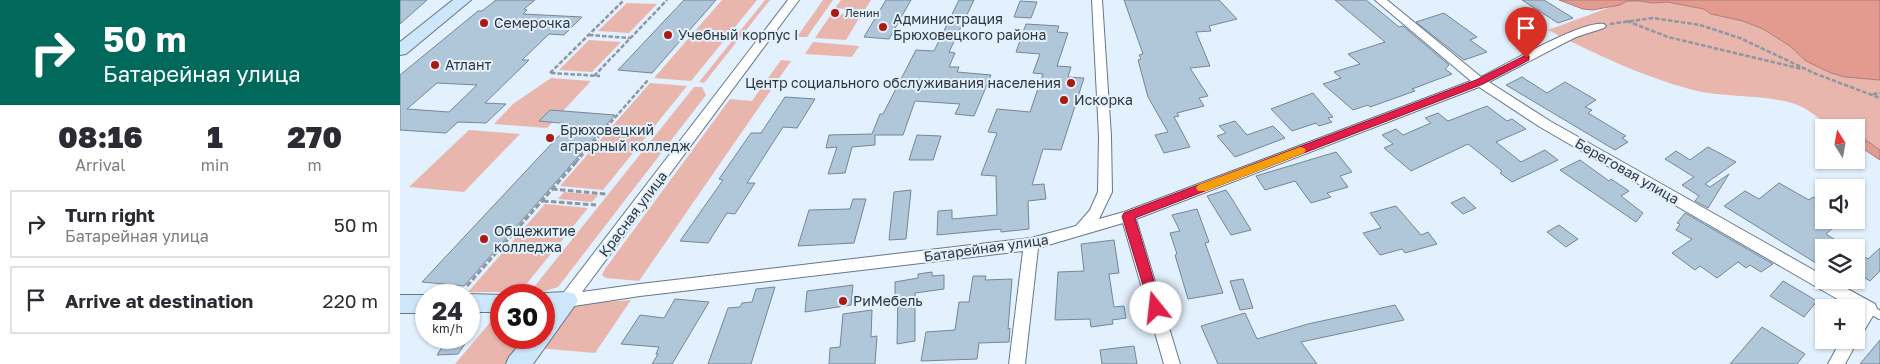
<!DOCTYPE html>
<meta charset="utf-8">
<style>
body{margin:0;font-family:"Golos Text",sans-serif;background:#f7f7f7;color:#2b2b33;height:100vh;display:flex;flex-direction:column;font-size:19px;white-space:nowrap}
*{box-sizing:border-box;margin:0}
p{font-size:16px;color:#7c7c81}
.icon{flex:none;width:28px;height:28px;fill:none;stroke:currentColor;stroke-width:2;stroke-linecap:round;stroke-linejoin:round}
.map{position:relative;flex:1;overflow:hidden}
.side{display:flex;flex-direction:column;background:#fff;width:400px}
.side>*{flex:none}
.guide{background:#00695c;color:#fff;overflow:hidden}
.needle{width:32px;rotate:349deg}
.fabs{position:absolute;left:1415px;top:119px;display:grid;gap:10px}
.fabs a{display:grid;place-items:center;width:50px;height:50px;border-radius:0px;background:#fff;box-shadow:0 1px 4px #0004;font-size:25px}
.speed{position:absolute;left:15px;top:284px;display:flex;gap:10px;font-size:25px;font-weight:700;text-align:center}
.speed>*{display:grid;place-content:center;width:65px;height:65px;border-radius:50%;background:#fff;box-shadow:0 1px 4px #0004;line-height:1}
.speed small{font-size:12px;font-weight:400}
.speed .limit{border:8px solid #d22;background:#fff;color:#111}
.pin{position:absolute;display:grid;place-items:center;width:42px;height:42px;color:#fff;margin:-51px -21px;border-radius:50% 50% 50% 0;rotate:-45deg;box-shadow:0 0 5px #0007}
.pin .icon{rotate:45deg}
.me{position:absolute;width:55px;margin:-28px;rotate:344deg;stroke-linejoin:round;filter:drop-shadow(0 0 4px #0008)}
.turn{display:flex;align-items:center;gap:18px;height:105px;padding:0 20px;font-size:22px}
.turn .icon{width:65px;height:65px;stroke-width:2.5}
.turn b{display:block;font-size:35px;line-height:42px}
.eta{display:flex;justify-content:space-evenly;align-items:center;height:85px;text-align:center}
.eta b{font-size:30px;font-weight:800;line-height:35px}
ul{padding:0;list-style:none}
li{display:flex;align-items:center;gap:15px;height:68px;margin:0 10px 8px;padding:0 10px;border:2px solid #e1e1e2;border-radius:0px}
li div{flex:1}
li b{display:block;font-size:19px}
li em{font-style:normal}
main{display:flex;flex:1;min-height:0}
.map>svg:first-child{display:block}
</style>
<main>
<section class="side">
<div class="guide">
<div class="turn"><svg class="icon" aria-label="right" viewBox="0 0 24 24"><path d="M7 20v-9h11M14 6l5 5-5 5"/></svg><div><b>50 m</b>Батарейная улица</div></div>
</div>
<div class="eta">
<div><b>08:16</b><p>Arrival</p></div>
<div><b>1</b><p>min</p></div>
<div><b>270</b><p>m</p></div>
</div>
<ul>
<li><svg class="icon" aria-label="right" viewBox="0 0 24 24"><path d="M7 20v-9h11M14 6l5 5-5 5"/></svg><div><b>Turn right</b><p>Батарейная улица</p></div><em>50 m</em></li>
<li><svg class="icon" aria-label="arrive" viewBox="0 0 24 24"><path d="M6 21V4h12l-3 4 3 4H6"/></svg><div><b>Arrive at destination</b></div><em>220 m</em></li>
</ul>
</section>
<div class="map">
<svg width="1480" height="364" viewBox="0 0 1480 364">
<rect width="100%" height="100%" fill="#e3f0fd"/>
<g fill="#e9b6ad">
<polygon points="322,0 357,0 291,81 254,78"/>
<polygon points="365,0 370,0 304,83 299,82"/>
<polygon points="423,0 433,0 407,37 397,37"/>
<polygon points="441,0 471,0 463,13 444,11 445,9 435,8"/>
<path d="M1227,1L1267,2L1304,9L1311,14L1344,21L1363,29L1390,46L1406,61L1431,73L1445,77L1480,80V150L1456,133V128L1446,127L1430,121L1428,125C1418,118 1407,108 1395,104C1364,94 1326,98 1293,90C1241,76 1195,54 1148,30Z"/>
<polygon points="227,3 257,4 229,33 198,31"/>
<polygon points="442,14 461,15 446,40 415,38 430,16 440,16"/>
<polygon points="189,40 221,42 192,72 159,70"/>
<polygon points="413,42 459,46 452,57 405,54"/>
<polygon points="381,60 391,61 239,281 206,278 202,275 205,269 330,99 352,101"/>
<polygon points="151,78 191,81 147,128 94,124 113,104"/>
<polygon points="250,83 287,86 203,190 160,186"/>
<polygon points="294,87 302,87 306,95 158,287 142,292 130,292"/>
<polygon points="69,130 120,134 64,192 9,187"/>
<polygon points="164,192 198,195 192,202 158,199"/>
<polygon points="145,204 188,208 120,292 68,292"/>
<polygon points="231,300 195,353 138,348 173,307 181,304"/>
<polygon points="98,313 101,313 101,338 130,338 110,364 55,364"/>
</g>
<g fill="#e39b90" stroke="#ad7d77">
<polygon points="1159,0 1480,0 1480,80 1445,77 1431,73 1406,61 1390,46 1363,29 1343,21 1311,14 1304,9 1267,2 1252,3 1240,1 1227,1 1220,5 1192,10 1183,9"/>
<polygon points="1456,133 1480,150 1480,160 1456,144"/>
</g>
<g fill="#b0c6d9" stroke="#738799" fill-rule="evenodd">
<polygon points="0,0 27,0 0,24"/>
<path d="M96,0H135L124,9L127,10L123,14L182,17L164,35L149,34L122,60H129L85,103L106,104L86,123L58,122L46,133L0,130V75L78,11H82ZM37,83L77,85L49,112L7,109Z"/>
<polygon points="284,0 316,0 252,73 218,70"/>
<polygon points="486,0 511,0 489,39 464,37"/>
<polygon points="559,0 574,0 549,52 555,53 549,67 559,67 557,72 591,75 574,116 555,114 560,104 515,101 503,135 475,135 475,145 452,147 445,173 428,174 437,147 426,148 429,135 472,134 480,114 483,114 516,50 534,51"/>
<polygon points="724,0 819,0 837,19 809,26 811,31 796,32 810,66 790,68 808,96 799,98 804,106 777,113 779,116 774,117 790,147 764,153 755,135 768,132 748,97 738,60 741,59 739,55 743,54"/>
<polygon points="935,0 966,0 999,27 1003,26 1049,65 1045,69 1052,74 1012,89 1015,91 970,107 968,105 953,110 923,84 941,78 934,72 960,64 948,54 985,42"/>
<polygon points="1122,0 1144,0 1173,18 1158,23"/>
<polygon points="620,1 637,2 631,18 614,17"/>
<polygon points="1044,13 1077,37 1070,40 1087,52 1064,60 1016,22"/>
<polygon points="626,24 659,26 657,32 668,33 657,66 671,67 668,77 684,78 661,150 643,149 632,185 644,184 646,199 628,201 629,229 601,232 601,229 537,235 538,211 552,210 552,219 597,215 596,176 581,175 597,133 588,132 597,109 630,112 643,74 633,73 640,54 616,52"/>
<polygon points="1122,77 1147,93 1165,82 1196,100 1185,107 1192,110 1188,113 1226,136 1222,138 1228,142 1215,150 1106,85"/>
<polygon points="913,93 933,117 928,118 932,122 919,126 916,123 892,131 871,109"/>
<polygon points="385,97 415,99 397,128 383,127 347,183 355,183 335,214 327,213 308,243 280,241 323,180 319,179 351,133 361,133"/>
<polygon points="1087,106 1107,121 1112,119 1126,129 1096,142 1121,162 1145,150 1158,160 1112,182 1100,173 1102,171 1068,144 1011,171 984,148 993,144 982,135 996,129 1003,135 1031,123 1025,118 1038,113 1048,121"/>
<polygon points="150,110 215,115 64,286 22,282 170,124 139,121"/>
<polygon points="835,121 847,135 873,126 885,138 835,157 817,136 826,133 819,126"/>
<polygon points="517,135 541,136 533,160 509,160"/>
<polygon points="1308,147 1336,162 1305,184 1310,187 1329,174 1308,208 1295,201 1299,196 1282,185 1294,177 1265,159 1276,151 1290,160"/>
<polygon points="936,152 952,172 940,176 948,187 927,193 931,197 911,203 895,181 865,190 856,176"/>
<polygon points="1180,160 1209,181 1211,179 1229,191 1221,196 1243,213 1236,222 1160,170"/>
<polygon points="1379,183 1409,200 1413,197 1424,203 1424,220 1442,220 1426,234 1448,248 1424,248 1424,268 1324,206 1345,191 1359,199"/>
<polygon points="511,190 506,239 489,240 494,192"/>
<polygon points="826,190 832,199 851,230 831,235 807,196"/>
<polygon points="1064,197 1076,208 1063,214 1051,203"/>
<polygon points="453,199 466,199 454,243 398,246 409,210 450,209"/>
<polygon points="996,206 1021,235 1028,232 1037,244 1005,253 1002,249 980,255 963,233 981,228 970,213"/>
<polygon points="797,209 809,242 805,243 823,293 788,299 775,255 777,254 770,233 780,231 772,215"/>
<polygon points="1285,213 1373,264 1361,272 1350,265 1346,268 1338,262 1317,278 1300,266 1295,270 1272,253 1292,239 1276,230 1280,224 1277,223"/>
<polygon points="1159,225 1178,239 1166,247 1147,232"/>
<polygon points="714,240 719,273 709,274 714,307 724,306 726,318 712,320 713,324 691,327 690,319 655,320 658,272 684,271 681,244"/>
<polygon points="1480,248 1480,271 1470,281 1465,278 1456,286 1456,252 1468,259"/>
<polygon points="532,272 532,276 544,275 544,289 515,293 515,341 497,344 498,296 495,296 495,282 518,278 518,274"/>
<polygon points="573,276 586,276 585,280 612,279 608,329 610,328 609,342 579,343 577,359 521,361 526,332 555,330 559,302 569,302"/>
<polygon points="843,279 853,308 840,310 830,281"/>
<polygon points="1383,281 1417,301 1404,317 1370,296"/>
<polygon points="453,285 451,305 405,312 407,291"/>
<polygon points="375,287 351,364 308,364 328,308 340,307 342,303 352,302 356,289"/>
<polygon points="275,299 309,302 272,364 252,364 258,354 256,354 259,347 221,344 240,315 264,318"/>
<polygon points="995,305 1004,320 901,342 917,364 818,364 801,326 845,313 857,339 908,324"/>
<polygon points="472,310 471,337 477,336 475,364 429,364 430,348 440,347 443,314"/>
<polygon points="1362,327 1405,354 1397,364 1330,364"/>
<polygon points="48,338 69,338 58,354 37,355"/>
<polygon points="1480,340 1480,364 1460,364"/>
<polygon points="734,346 737,364 702,364 700,350"/>
</g>
<g fill="none" stroke-linecap="round" stroke-linejoin="round">
<defs>
<polyline id="lane" points="1469,309 1480,315"/>
<g id="street">
<path d="M388,0H399L182,292L240,284L631,238L676,226L690,210L698,192L699,136L692,0H702L711,136L712,192L699,219L724,212L1071,81L975,0H987L1081,77C1103,66 1184,19 1204,24L1206,26L1204,28L1176,37L1089,82L1150,121L1424,276V280H1431L1475,304L1477,309L1462,334L1456,336V315L1459,311L1456,308H1453L1140,127L1079,87L736,219L780,364H764L723,223L638,248L625,364H609L623,251L240,296L167,307L161,306L159,301L161,296Z"/>
<polygon points="1456,336 1458,340 1445,364 1428,364 1441,340 1456,340"/>
</g>
<g id="secondary">
<polygon points="53,0 71,0 6,54 0,55 0,42"/>
<polygon points="167,292 175,294 178,301 133,364 106,364 109,357 125,338 144,338 144,314 146,311 144,311 144,295 137,295 144,293"/>
<polygon points="69,294 105,295 101,295 101,312 69,312 69,295 65,295"/>
<polygon points="0,295 27,295 26,313 0,313"/>
</g>
</defs>
<use href="#lane" stroke="#64788a" stroke-width="10"/>
<use href="#street" stroke="#64788a" stroke-width="2"/>
<use href="#secondary" stroke="#64788a" stroke-width="2"/>
<g stroke="#8c97a1" stroke-width="2.5" stroke-dasharray="4.5 2" stroke-linecap="butt">
<polyline points="1227,21 1268,37 1402,69"/>
<polyline points="1210,24 1253,18 1300,25 1340,38 1416,74 1480,98"/>
<polyline points="189,35 230,38"/>
<polyline points="150,73 224,0"/>
<polyline points="151,73 200,76"/>
<polyline points="194,76 267,0"/>
<polyline points="1473,94 1480,93"/>
<polyline points="176,162 248,80"/>
</g>
<g stroke="#8c97a1" stroke-width="3" stroke-dasharray="5.5 2.5" stroke-linecap="butt">
<polyline points="152,189 206,194"/>
<polyline points="143,201 196,205"/>
<polyline points="67,286 177,161"/>
</g>
<use href="#lane" stroke="#fff" stroke-width="8"/>
<use href="#street" fill="#fff" fill-rule="evenodd"/>
<use href="#secondary" fill="#cee6fa" fill-rule="evenodd"/>
</g>
<polygon fill="#e11d48" stroke="#92132f" points="1126,55 1129,56 1129,60 1083,84 735,218 762,308 760,312 756,314 751,312 722,216 724,213 1076,80"/>
<polygon fill="#f59e0b" points="900,147 904,148 906,150 904,153 806,191 798,191 796,188 798,185"/>
<g fill="#ab1a10" stroke="#e3f0fd" stroke-width="2">
<circle cx="435" cy="13" r="5"/>
<circle cx="84" cy="23" r="5"/>
<circle cx="483" cy="27" r="5"/>
<circle cx="268" cy="35" r="5"/>
<circle cx="35" cy="65" r="5"/>
<circle cx="671" cy="83" r="5"/>
<circle cx="664" cy="100" r="5"/>
<circle cx="150" cy="138" r="5"/>
<circle cx="84" cy="239" r="5"/>
<circle cx="443" cy="301" r="5"/>
</g>
<g text-anchor="middle" stroke-width="4" stroke-linejoin="round" paint-order="stroke">
<g font-size="11" fill="#2e373e" stroke="#e3f0fd" text-anchor="start">
<text x="445" y="17">Ленин</text>
</g>
<g font-size="14" fill="#2e373e" stroke="#e3f0fd" text-anchor="start">
<text x="493" y="24">Администрация<tspan x="493" dy="16">Брюховецкого района</tspan></text>
<text x="94" y="28">Семерочка</text>
<text x="278" y="40">Учебный корпус I</text>
<text x="45" y="70">Атлант</text>
<text x="661" y="88" text-anchor="end">Центр социального обслуживания населения</text>
<text x="674" y="105">Искорка</text>
<text x="160" y="135">Брюховецкий<tspan x="160" dy="16">аграрный колледж</tspan></text>
<text x="94" y="236">Общежитие<tspan x="94" dy="16">колледжа</tspan></text>
<text x="453" y="306">РиМебель</text>
</g>
<g font-size="14" fill="#2e373e" stroke="#e3f0fd">
<text transform="translate(1227 171) rotate(30)" y="5">Береговая улица</text>
<text transform="translate(233 214) rotate(-53)" y="5">Красная улица</text>
<text transform="translate(586 248) rotate(-8)" y="5">Батарейная улица</text>
</g>
</g>
</svg>
<div class="fabs">
<a><svg class="needle" viewBox="-14 -14 28 28"><path d="M0-13l5 13h-10z" fill="#e53935"/><path d="M0 13l5-13h-10z" fill="#7c7c81"/></svg></a>
<a><svg class="icon" aria-label="sound" viewBox="0 0 24 24"><path d="M4 9h4l5-4v14l-5-4H4zM17 9q2 3 0 6"/></svg></a>
<a><svg class="icon" aria-label="layers" viewBox="0 0 24 24"><path d="M12 4l9 5-9 5-9-5zM3 14l9 5 9-5"/></svg></a>
<a>+</a>
</div>
<div class="speed"><div>24<small>km/h</small></div><div class="limit">30</div></div>
<div class="pin" style="left:1126px;top:58px;background:#d93025"><svg class="icon" aria-label="arrive" viewBox="0 0 24 24"><path d="M6 21V4h12l-3 4 3 4H6"/></svg></div>
<svg class="me" style="left:756px;top:308px" viewBox="-20 -20 40 40"><circle r="19" fill="#fff"/><path d="M0-13L10 11 0 6-10 11z" fill="#e11d48"/></svg>
</div>
</main>
